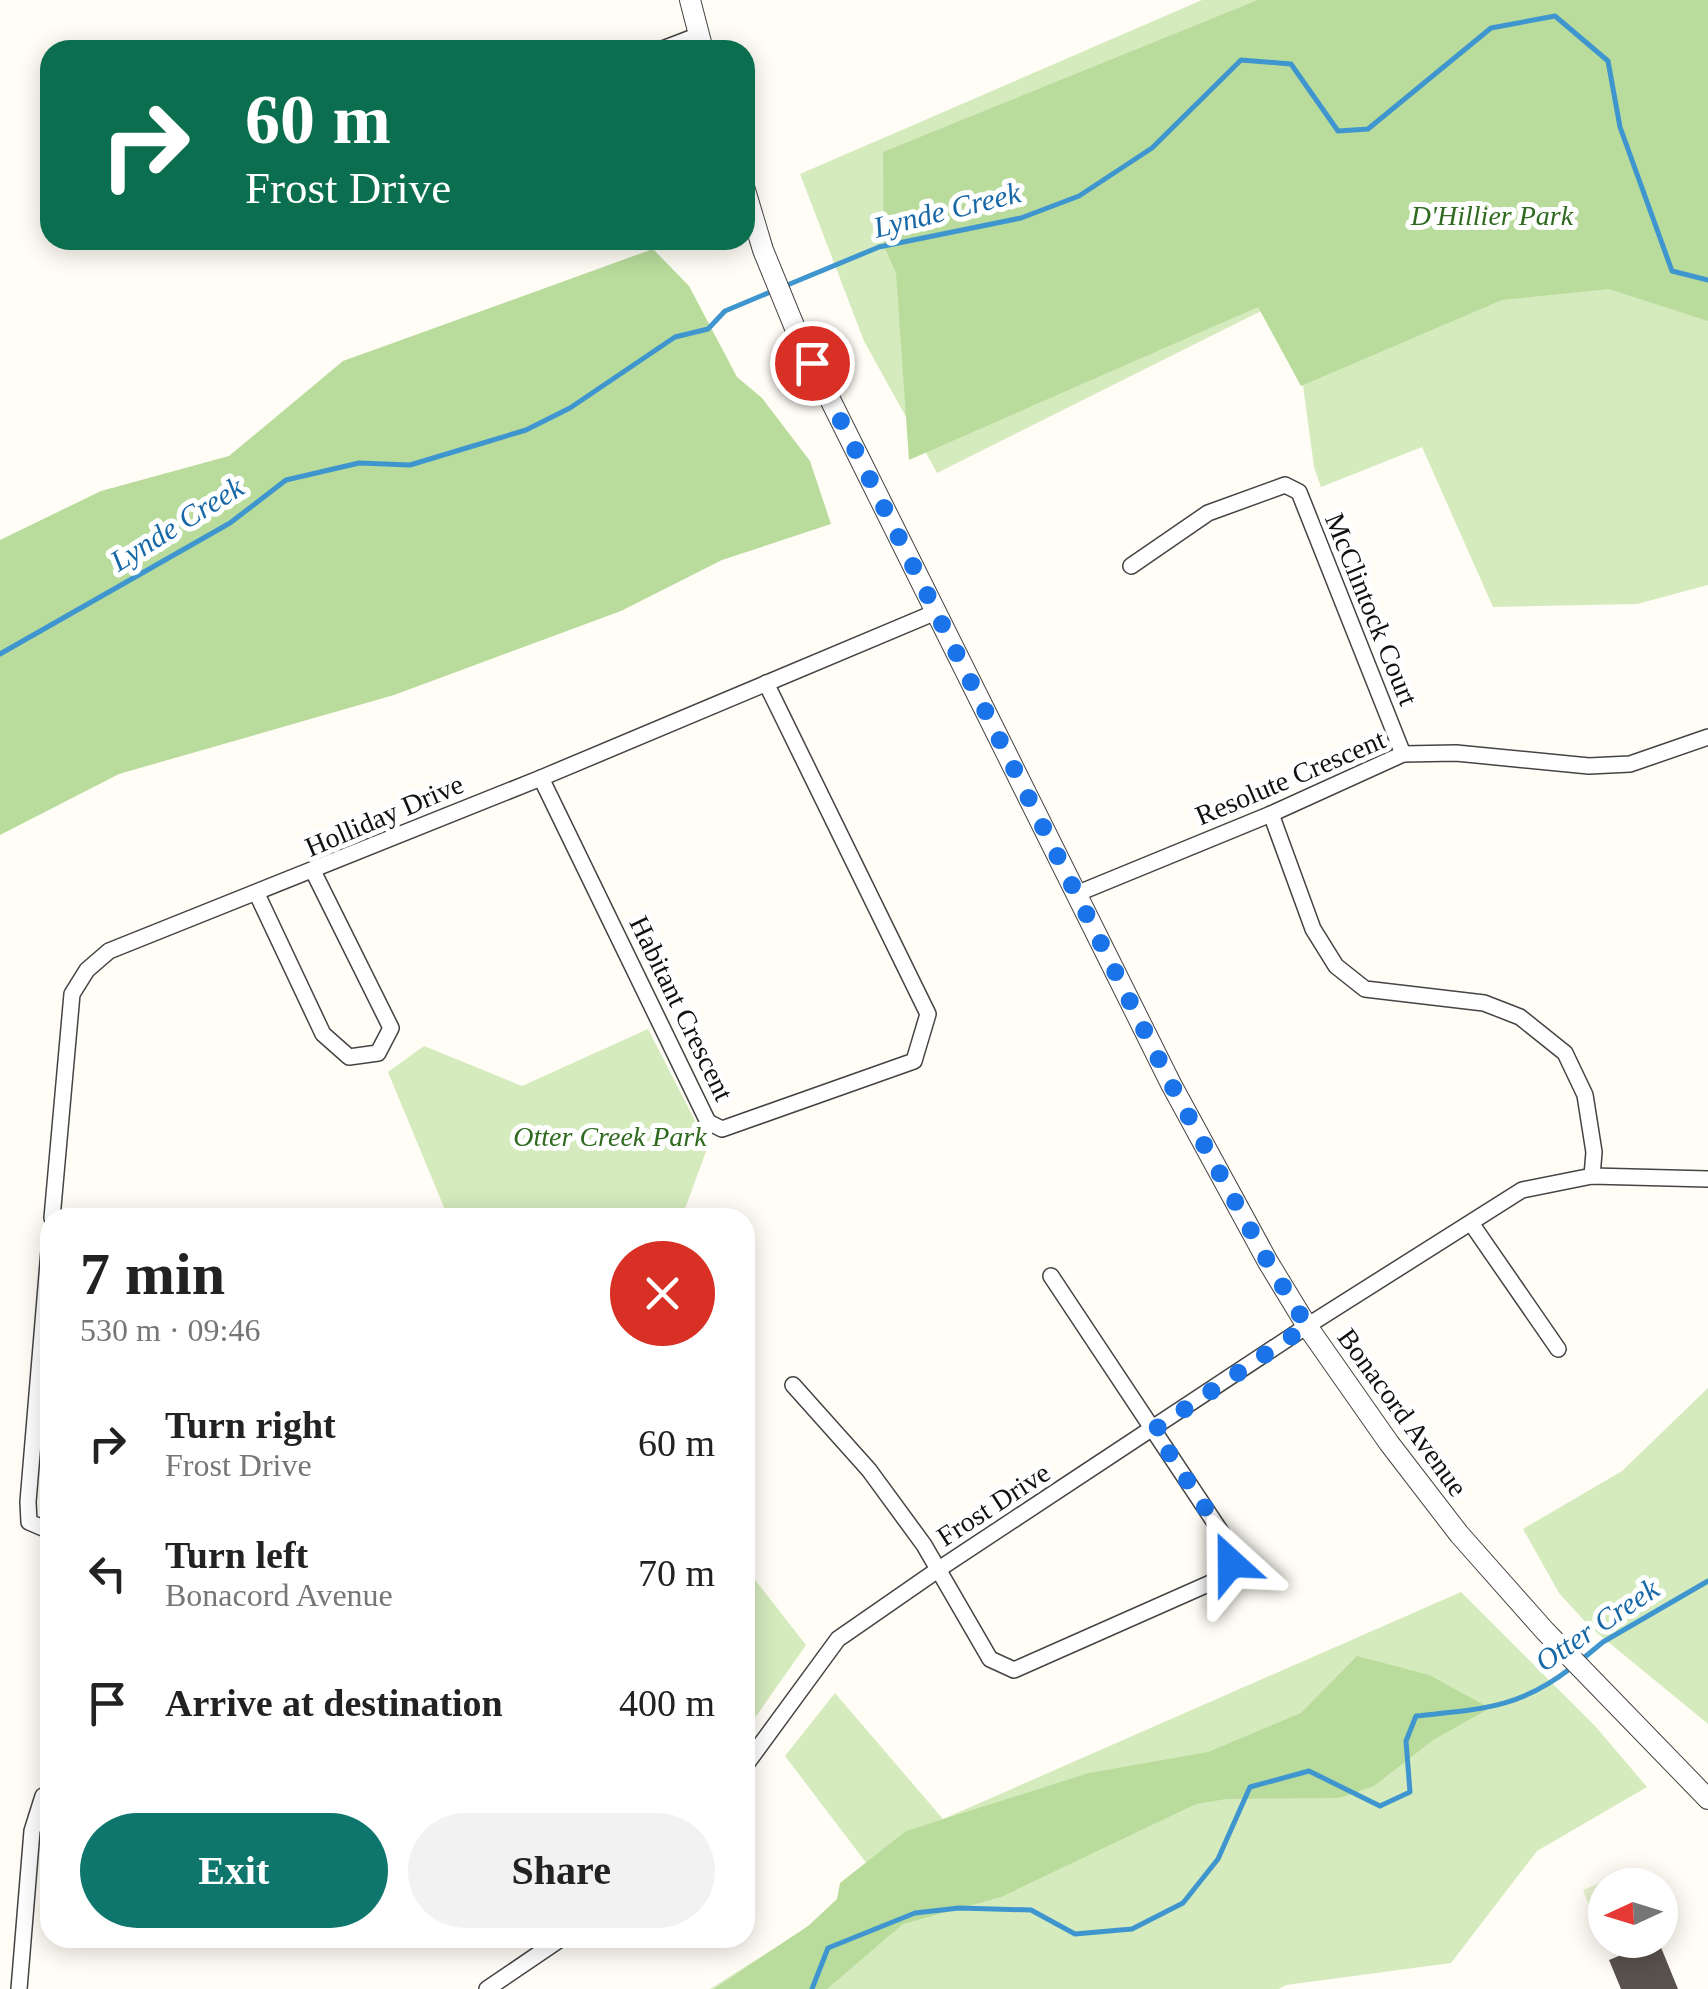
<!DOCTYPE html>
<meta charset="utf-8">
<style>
body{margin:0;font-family:"Times New Roman",serif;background:#f2f2f2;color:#222;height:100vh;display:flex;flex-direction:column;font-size:38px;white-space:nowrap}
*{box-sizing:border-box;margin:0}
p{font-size:32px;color:#767676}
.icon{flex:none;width:55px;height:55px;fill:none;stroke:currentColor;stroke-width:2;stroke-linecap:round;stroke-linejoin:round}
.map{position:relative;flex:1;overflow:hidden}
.panel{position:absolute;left:40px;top:1208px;width:715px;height:740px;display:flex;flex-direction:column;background:#fff;border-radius:30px;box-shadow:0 5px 25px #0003}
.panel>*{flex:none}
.guide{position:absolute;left:40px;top:40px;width:715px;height:210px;border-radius:30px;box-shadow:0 5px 25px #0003;background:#0b6e4f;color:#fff;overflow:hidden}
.needle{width:65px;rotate:266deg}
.fabs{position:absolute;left:1588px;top:1868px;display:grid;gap:20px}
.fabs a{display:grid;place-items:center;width:90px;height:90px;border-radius:50%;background:#fff;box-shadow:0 5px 25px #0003;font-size:50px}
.pin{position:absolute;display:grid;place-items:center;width:85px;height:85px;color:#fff;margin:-42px;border:5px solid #fff;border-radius:50%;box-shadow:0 2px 10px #0007}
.me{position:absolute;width:110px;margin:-55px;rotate:336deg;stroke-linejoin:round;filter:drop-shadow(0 0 8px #0008)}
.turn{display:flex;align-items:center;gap:35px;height:210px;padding:0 40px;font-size:45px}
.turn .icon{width:130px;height:130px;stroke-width:2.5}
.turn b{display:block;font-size:70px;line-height:85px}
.round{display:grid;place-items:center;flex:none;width:105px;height:105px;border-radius:52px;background:#f2f2f2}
.overview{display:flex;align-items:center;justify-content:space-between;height:170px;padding:0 40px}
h1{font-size:60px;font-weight:800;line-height:75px}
.primary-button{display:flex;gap:20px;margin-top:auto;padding:20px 40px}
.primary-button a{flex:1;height:115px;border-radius:60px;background:#0f766e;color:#fff;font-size:40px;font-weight:800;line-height:115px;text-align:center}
.primary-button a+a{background:#f2f2f2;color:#222}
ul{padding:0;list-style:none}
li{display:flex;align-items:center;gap:30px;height:130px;padding:0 40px}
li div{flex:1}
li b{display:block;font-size:38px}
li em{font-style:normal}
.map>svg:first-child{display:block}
</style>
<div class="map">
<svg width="1708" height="1989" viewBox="0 0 1708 1989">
<rect width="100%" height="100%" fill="#fffdf5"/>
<g fill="#d5ebbd">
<polygon points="1202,0 1708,0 1708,585 1637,604 1493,607 1422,447 1321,487 1314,467 1291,296 937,473 864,341 800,174"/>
<polygon points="648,1029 708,1146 682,1217 448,1217 388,1072 424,1046 522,1086"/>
<polygon points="1708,1388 1708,1724 1590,1627 1559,1593 1523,1529 1622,1471"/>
<polygon points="745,1567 806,1645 752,1722 745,1713"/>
<polygon points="1461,1592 1596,1727 1647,1787 1537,1851 1451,1963 1286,1985 1279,1989 710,1989 880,1881 785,1756 835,1693 943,1819"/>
</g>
<g fill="#b9dc9c">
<polygon points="1258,0 1708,0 1708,321 1609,289 1502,300 1301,386 1258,307 909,460 896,273 884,246 883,152"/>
<polygon points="653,249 689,286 737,377 762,398 810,461 831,524 722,560 621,611 394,695 119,774 0,835 0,540 101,491 229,456 343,361"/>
<polygon points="1357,1656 1429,1675 1490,1708 1433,1740 1374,1786 1339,1798 1226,1799 1196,1804 1001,1897 903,1924 827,1989 714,1989 808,1926 837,1899 840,1883 906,1831 1089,1773 1208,1752 1301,1713"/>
</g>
<polygon fill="#e6f2cf" points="1629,1871 1633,1879 1641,1876 1644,1885 1605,1885 1605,1934 1600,1935 1583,1890"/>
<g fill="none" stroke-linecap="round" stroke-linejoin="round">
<g stroke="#3f96cf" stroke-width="5">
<polyline points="785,286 879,247 1021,218 1079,196 1152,148 1241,60 1291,64 1338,131 1368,129 1491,28 1555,16 1608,61 1620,127 1672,271 1708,280"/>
<polyline points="0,654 230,523 286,480 359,463 410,465 526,430 570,408 675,337 708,329 725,311 775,290"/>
<polyline points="1580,1661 1603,1642 1708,1581"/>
<path d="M812,1989L828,1948L915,1913L959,1908L1031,1910L1075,1934L1132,1929L1183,1903L1218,1859L1250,1787L1309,1771L1380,1806L1410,1792L1406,1741L1416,1716C1481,1709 1518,1709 1571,1668"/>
</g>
</g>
<polygon fill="#5a524d" points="1658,1940 1678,1989 1621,1989 1609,1960"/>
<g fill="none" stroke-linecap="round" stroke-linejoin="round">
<defs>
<g id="minor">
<polyline points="660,50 699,35"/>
<polyline points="1131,566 1208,513 1285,485 1299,492 1403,754"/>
<polyline points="541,778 708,1122 722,1129 914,1061 928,1014 766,683"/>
<polyline points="1271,814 1313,929 1336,966 1365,989 1484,1003 1520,1017 1565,1053 1585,1095 1594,1152 1592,1176"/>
<polyline points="257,894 323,1034 349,1057 378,1053 391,1028 313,871"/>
<polyline points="1076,894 1271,814 1403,754 1456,753 1589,766 1630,764 1708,737"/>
<polyline points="52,1218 72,994 87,970 109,951 541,778 936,612"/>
<polyline points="1471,1223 1558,1349"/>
<polyline points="50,1239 28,1502 29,1522 50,1531"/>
<polyline points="793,1385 869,1470 924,1545 990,1659 1014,1670 1224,1577 1231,1563 1227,1541 1051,1276"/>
<polyline points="745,1766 838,1639 939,1569 1307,1326 1522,1190 1592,1176 1708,1179"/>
<polyline points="19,1989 32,1831 43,1796 50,1793"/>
<polyline points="487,1989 562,1938"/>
</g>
<g id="tertiary">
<polyline points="690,0 703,50"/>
<polyline points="745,190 763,250 797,333 1171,1084 1268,1262 1307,1326 1389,1443 1459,1534 1545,1631 1708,1799"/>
</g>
</defs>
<use href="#minor" stroke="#444" stroke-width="18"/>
<use href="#tertiary" stroke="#444" stroke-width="22"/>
<use href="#minor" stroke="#fff" stroke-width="15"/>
<use href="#tertiary" stroke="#fff" stroke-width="20"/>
</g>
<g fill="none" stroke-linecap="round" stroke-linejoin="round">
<polyline stroke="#1a73e8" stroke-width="18" stroke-dasharray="0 32.4" points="812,363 1171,1084 1268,1262 1307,1326 1154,1430 1227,1541 1231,1563"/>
</g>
<g text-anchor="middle" stroke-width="10" stroke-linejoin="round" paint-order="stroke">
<g font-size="28" font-style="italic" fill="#2f6b1f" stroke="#fff">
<text x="1492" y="225">D'Hillier Park</text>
<text x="610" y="1146">Otter Creek Park</text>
</g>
<g font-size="28" fill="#111" stroke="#fff">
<text transform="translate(1372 609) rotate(68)" y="10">McClintock Court</text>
<text transform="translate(1290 777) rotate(-23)" y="10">Resolute Crescent</text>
<text transform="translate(384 815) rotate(-23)" y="10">Holliday Drive</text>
<text transform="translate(682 1008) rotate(64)" y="10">Habitant Crescent</text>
<text transform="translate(1403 1412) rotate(54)" y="10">Bonacord Avenue</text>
<text transform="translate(993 1504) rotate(-33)" y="10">Frost Drive</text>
</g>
<g font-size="30" font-style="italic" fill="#1768a6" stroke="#fff">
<text transform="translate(947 210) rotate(-14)" y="10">Lynde Creek</text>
<text transform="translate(177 524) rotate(-32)" y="10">Lynde Creek</text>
<text transform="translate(1597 1625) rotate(-34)" y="10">Otter Creek</text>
</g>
</g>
</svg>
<div class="fabs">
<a><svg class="needle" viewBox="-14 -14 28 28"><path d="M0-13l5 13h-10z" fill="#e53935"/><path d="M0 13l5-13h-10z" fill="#767676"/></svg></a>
</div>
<div class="pin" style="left:812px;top:363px;background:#d93025"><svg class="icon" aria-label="arrive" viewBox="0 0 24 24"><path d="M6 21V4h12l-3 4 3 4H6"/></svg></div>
<svg class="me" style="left:1231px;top:1563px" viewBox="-20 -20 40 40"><path d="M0-17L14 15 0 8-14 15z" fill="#1a73e8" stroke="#fff" stroke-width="4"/></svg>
<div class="guide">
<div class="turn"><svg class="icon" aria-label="right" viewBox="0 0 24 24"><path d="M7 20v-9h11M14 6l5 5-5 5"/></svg><div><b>60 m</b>Frost Drive</div></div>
</div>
<section class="panel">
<div class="overview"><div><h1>7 min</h1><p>530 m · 09:46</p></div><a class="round" style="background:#d93025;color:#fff"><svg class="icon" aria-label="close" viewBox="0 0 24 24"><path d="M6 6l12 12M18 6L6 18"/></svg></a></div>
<ul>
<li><svg class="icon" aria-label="right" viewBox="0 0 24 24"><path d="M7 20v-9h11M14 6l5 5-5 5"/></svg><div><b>Turn right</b><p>Frost Drive</p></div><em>60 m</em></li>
<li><svg class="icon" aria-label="left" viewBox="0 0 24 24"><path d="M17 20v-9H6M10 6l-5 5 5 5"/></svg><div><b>Turn left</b><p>Bonacord Avenue</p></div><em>70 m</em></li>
<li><svg class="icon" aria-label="arrive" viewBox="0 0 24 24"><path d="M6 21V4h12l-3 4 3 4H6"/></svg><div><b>Arrive at destination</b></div><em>400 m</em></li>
</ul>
<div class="primary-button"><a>Exit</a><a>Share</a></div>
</section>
</div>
